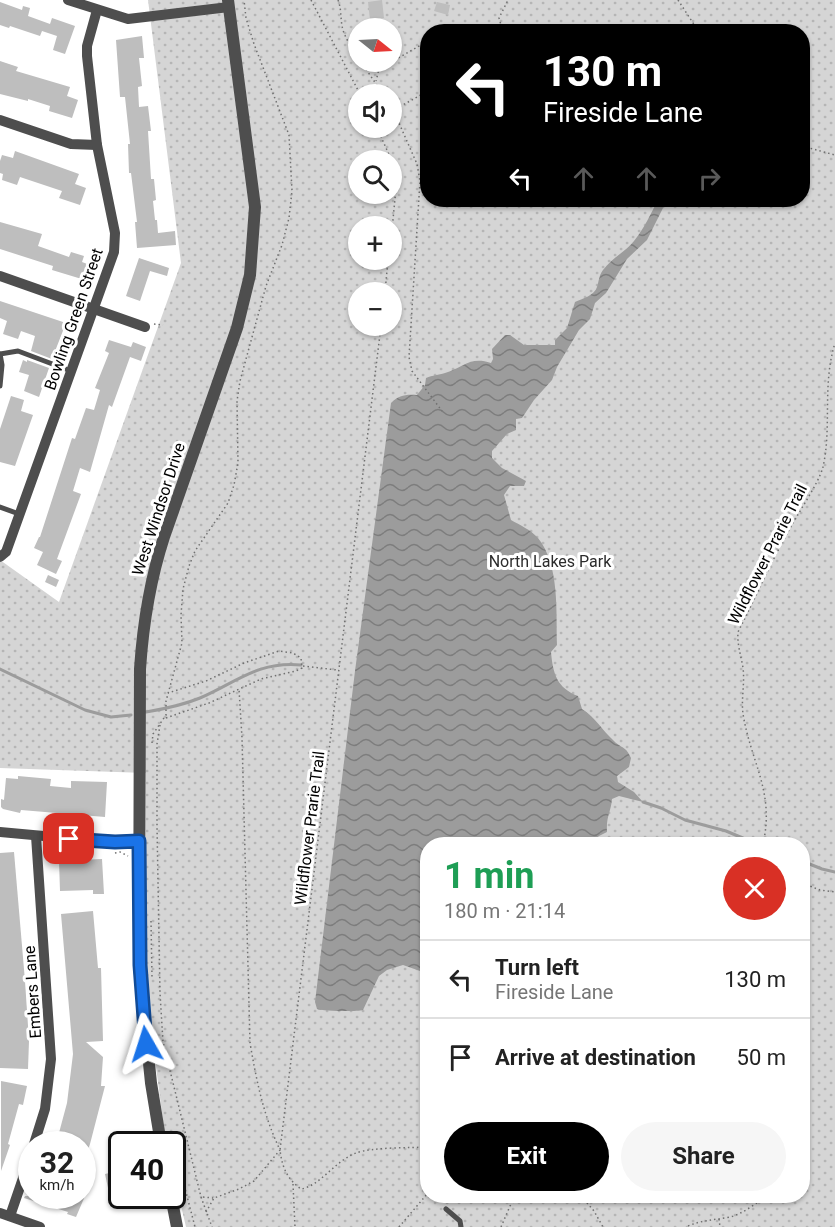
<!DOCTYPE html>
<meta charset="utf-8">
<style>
body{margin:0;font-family:Roboto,sans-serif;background:#f6f6f6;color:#222;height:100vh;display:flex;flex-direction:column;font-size:22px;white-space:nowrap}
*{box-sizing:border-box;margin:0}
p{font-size:20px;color:#767676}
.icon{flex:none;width:33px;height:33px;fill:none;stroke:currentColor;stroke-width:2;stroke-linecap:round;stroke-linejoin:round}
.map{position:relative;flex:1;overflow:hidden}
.side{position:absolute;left:420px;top:837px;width:390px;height:366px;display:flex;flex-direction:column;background:#fff;border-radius:24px;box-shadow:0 2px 4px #0004}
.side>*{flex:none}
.banner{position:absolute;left:420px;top:24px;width:390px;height:183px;border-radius:24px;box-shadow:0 2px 4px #0004;background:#000;color:#fff;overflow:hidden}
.needle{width:39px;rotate:108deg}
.tools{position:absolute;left:348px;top:18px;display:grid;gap:12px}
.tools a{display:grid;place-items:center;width:54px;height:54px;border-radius:50%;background:#fff;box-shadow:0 2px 4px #0004;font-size:30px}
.speed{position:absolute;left:18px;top:1131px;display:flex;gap:12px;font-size:30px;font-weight:700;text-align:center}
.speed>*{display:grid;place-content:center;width:78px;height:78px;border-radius:50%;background:#fff;box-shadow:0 2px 4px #0004;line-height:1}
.speed small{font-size:15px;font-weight:400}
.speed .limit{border:3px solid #111;border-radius:9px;background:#fff;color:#111}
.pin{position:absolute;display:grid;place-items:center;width:51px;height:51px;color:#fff;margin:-26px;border-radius:12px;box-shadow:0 3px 9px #0006}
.me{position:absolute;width:66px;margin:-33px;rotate:354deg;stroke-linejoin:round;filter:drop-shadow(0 0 4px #0008)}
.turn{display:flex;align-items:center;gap:21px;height:126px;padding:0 24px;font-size:27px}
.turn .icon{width:78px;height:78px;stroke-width:2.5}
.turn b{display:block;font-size:42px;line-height:51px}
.lanes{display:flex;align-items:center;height:57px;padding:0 24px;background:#0003;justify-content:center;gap:30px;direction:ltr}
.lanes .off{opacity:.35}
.round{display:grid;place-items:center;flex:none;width:63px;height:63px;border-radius:32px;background:#f6f6f6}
.head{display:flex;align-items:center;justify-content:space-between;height:102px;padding:0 24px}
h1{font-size:36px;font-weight:700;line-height:45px;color:#1e9e55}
.action{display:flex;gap:12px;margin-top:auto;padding:12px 24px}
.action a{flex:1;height:69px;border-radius:36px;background:#000;color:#fff;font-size:24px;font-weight:700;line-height:69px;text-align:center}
.action a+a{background:#f6f6f6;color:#222}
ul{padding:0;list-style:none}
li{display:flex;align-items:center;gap:18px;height:78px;padding:0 24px;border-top:2px solid #e0e0e0}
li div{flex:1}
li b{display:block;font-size:22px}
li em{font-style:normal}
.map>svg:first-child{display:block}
</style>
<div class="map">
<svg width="835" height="1227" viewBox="0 0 835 1227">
<defs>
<pattern id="park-dots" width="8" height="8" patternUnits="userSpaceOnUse" patternTransform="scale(1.5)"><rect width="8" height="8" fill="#d5d5d5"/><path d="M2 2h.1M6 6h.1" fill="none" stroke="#b5b5b5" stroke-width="1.8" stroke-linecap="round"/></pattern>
<pattern id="water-waves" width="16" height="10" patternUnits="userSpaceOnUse" patternTransform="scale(1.5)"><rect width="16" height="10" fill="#9c9c9c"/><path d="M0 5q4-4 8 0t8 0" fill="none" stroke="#7d7d7d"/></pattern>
</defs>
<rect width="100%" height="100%" fill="#fff"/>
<path fill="url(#park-dots)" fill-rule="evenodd" d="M148,0H835V1227H186L173,1171L172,1144H166L156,1067L146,971V773L0,768V560L59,602L181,263ZM358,28H392V62H358ZM428,32H802V200H428ZM358,94H392V128H358ZM358,160H392V194H358ZM358,226H392V260H358ZM358,292H392V326H358ZM428,844H802V1196H428Z"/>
<path fill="url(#water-waves)" d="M658,200H667L647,240L627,259L606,293L595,303L590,319L579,330L557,367L552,380L534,400L522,418L516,419V430L507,434L492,451V458L502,468L526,481L524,486H510L504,495L511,520C520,525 531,530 538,538C560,565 556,613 557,645L551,652C553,674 557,688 578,696L582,709C596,718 602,730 614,741C622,749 626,746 631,758L629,767L617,776L618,782L634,792L643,802L619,796L612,799C611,812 606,816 607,832L597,837L596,844L585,840L583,844H428L427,969L420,971L403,965L387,970L379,976L363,1010C356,1012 322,1011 317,1009L315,1002L355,671L391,403C399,395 406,394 417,395L425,385L426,378C433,375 438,375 445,373C464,368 469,356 491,363L493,359L492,349L505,335H510L524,345H555V340L567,328L575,302C582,299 595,295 597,287C599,281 599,275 603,270C612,258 625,252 634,241C644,229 651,213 658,200Z"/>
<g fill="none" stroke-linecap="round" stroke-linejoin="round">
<g stroke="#9c9c9c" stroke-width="3">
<polyline points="0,669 85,710 111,717 131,715"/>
<path d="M146,712C164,709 183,705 200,698C237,682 258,661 301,665"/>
<polyline points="643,802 661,808 685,820 726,831 757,844"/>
<polyline points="802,861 822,869 835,872"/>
</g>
</g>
<g fill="#bebebe">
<polygon points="382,0 384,18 370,20 368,2"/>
<polygon points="0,2 22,10 23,6 30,8 28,16 50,24 52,18 75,26 65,54 53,50 57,36 42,31 40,36 10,26 9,28 0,25"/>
<polygon points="437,2 450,5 448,15 434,11"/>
<polygon points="142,36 144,58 139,58 142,86 138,87 139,107 148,106 151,131 148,131 151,179 154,179 156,200 153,201 155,220 157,220 158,233 175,231 176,245 137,248 135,222 137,222 131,173 129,173 128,144 130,144 125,97 120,97 116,40"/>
<polygon points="0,61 18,67 16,71 70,87 67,96 78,100 72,118 49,111 50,106 28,99 28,101 0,94"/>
<polygon points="15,151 79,174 75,184 86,188 80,205 59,198 62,191 20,177 17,185 2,180 3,174 0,173 0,161 2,155 13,158"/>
<polygon points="0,222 42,234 38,246 69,257 71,252 84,256 82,262 90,265 85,280 52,270 53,266 0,249"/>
<polygon points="139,258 169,268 167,276 150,271 140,301 126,296"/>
<polygon points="0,301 66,323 52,359 31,351 35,336 21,331 18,339 3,334 7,321 0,318"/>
<polygon points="109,340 131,347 133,342 146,347 141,361 130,357 112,407 109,405 90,472 80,468 73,491 81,494 57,559 62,561 56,574 37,565 43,552 34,548 39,537 40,537 72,438 75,439 86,408 94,410 100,390 95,388 109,353 105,351"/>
<polygon points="23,360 27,362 27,360 49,368 39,397 24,391 29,375 19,372"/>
<polygon points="11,396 24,400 21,411 33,415 15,466 0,462 0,429"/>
<polygon points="48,575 59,580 56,587 45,582"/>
<polygon points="18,776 51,779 50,786 71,788 71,781 107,782 105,817 21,810 20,813 3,809 1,807 1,799 4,800 6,778 18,779"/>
<polygon points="14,852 25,981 29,1041 28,1069 0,1068 0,853"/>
<polygon points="102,859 104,894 93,894 93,890 60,891 59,861"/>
<polygon points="93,911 98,968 101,968 103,1041 86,1042 103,1057 101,1086 105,1086 90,1144 84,1161 82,1144 56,1144 67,1103 73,1054 61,914"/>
<polygon points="1,1081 27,1086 23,1105 19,1104 8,1144 10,1145 1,1171"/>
<polygon points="122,1170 122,1199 111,1202 105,1174"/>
<polygon points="25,1196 85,1196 76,1217 67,1214 68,1212 24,1198"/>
</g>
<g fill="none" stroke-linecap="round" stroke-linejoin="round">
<g stroke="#707070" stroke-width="1.5" stroke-dasharray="1.5 3" stroke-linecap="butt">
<polyline points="311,0 360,94"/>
<path d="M338,0C342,10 340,20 343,30C346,40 353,49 358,57"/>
<polyline points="678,0 699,32"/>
<polyline points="503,32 499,18 508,0"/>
<polyline points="361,62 383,94"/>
<polyline points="364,65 379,69 376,81"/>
<polyline points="379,69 428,41"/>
<polyline points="392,107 417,164 420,181 409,357 412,371 442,411"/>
<polyline points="392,111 428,91"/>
<polyline points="377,128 391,159"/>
<polyline points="802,146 835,155"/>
<polyline points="392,161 396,188 392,230"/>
<polyline points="385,292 388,260"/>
<polyline points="154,324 163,325"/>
<path d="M381,326L280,1150C282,1167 287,1179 301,1189C320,1186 336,1160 356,1153C373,1147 409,1148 428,1147"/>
<polyline points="303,666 337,670"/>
<polyline points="166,718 209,703 261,679 296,671 302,668 301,658 293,653 279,651 244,663 206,681 168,693"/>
<polyline points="160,725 157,744 157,826 160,993 163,1042 201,1197 212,1227"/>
<polyline points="152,743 153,734 166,715 166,701 182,643 181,615 183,589 189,566 195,551 228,503 234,485 238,463 237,401 240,381 266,286 282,245 289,218 292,191 289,135 254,44 246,18 244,0"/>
<path d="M763,844C775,792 751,763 743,714C741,699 745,683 743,668C741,655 737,645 738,632C755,599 770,564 788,532C796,516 819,483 823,467C832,427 822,385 835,343"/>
<polyline points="115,853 120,852 128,856"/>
<polyline points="802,883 820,890 835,892"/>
<polyline points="151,921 152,977"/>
<polyline points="802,1056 806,1106 802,1118"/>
<polyline points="173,1142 195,1227"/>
<polyline points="293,1184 295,1227"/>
<polyline points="581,1196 594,1211 603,1227"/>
<polyline points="203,1197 213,1198"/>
<path d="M206,1212L214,1198L239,1189L254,1181L280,1150C263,1114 257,1083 250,1043L242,738L239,689"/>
<polyline points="719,1219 720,1227"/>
<path d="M688,1226C702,1220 715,1220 730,1217C743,1214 756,1203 767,1196"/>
<polyline points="399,1227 428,1193"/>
<polyline points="501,1227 510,1206 518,1196"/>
</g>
<g stroke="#4e4e4e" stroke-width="5">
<polyline points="0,354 18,351 71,371"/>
<polyline points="0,354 2,365 0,386"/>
<polyline points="0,507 19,514"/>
<polyline points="446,1209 460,1221 461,1227"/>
</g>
<g stroke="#4e4e4e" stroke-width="10">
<polyline points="68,0 128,19 229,7"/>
<polyline points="0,120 71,144 97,145"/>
<polyline points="0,276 145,327"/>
<polyline points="0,557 6,552 114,252 115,233 97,145 87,56 87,46 97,10"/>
<polyline points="0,832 98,841 139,841"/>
<polyline points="34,1144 45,1109 51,1059 36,836"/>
<polyline points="0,1213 40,1227"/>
<polyline points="10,1216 32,1152"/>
</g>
<g stroke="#4e4e4e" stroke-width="12">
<path d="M161,1144L151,1083L139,965L140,669C143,624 150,580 164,537L237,328L250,275L255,207L228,0"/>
<polyline points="171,1196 177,1227"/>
</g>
</g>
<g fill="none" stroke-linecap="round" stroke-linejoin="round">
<defs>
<polyline id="route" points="69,839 115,842 139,841 140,965 146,1044"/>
</defs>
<use href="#route" stroke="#114b97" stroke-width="15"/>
<use href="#route" stroke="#1a73e8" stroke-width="10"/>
</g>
<g text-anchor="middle" stroke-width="6" stroke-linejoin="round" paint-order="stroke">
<g font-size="16" fill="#000" stroke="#fff">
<text transform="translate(73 319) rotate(-71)" y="6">Bowling Green Street</text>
<text transform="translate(158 509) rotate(-72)" y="6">West Windsor Drive</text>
<text transform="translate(767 554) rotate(-63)" y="6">Wildflower Prarie Trail</text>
<text transform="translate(309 828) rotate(-83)" y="6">Wildflower Prarie Trail</text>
<text transform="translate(32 992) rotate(-94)" y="6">Embers Lane</text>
</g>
<g font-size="16" fill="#2c2c2c" stroke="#fff">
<text x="550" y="567">North Lakes Park</text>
</g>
</g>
</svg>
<div class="tools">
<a><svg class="needle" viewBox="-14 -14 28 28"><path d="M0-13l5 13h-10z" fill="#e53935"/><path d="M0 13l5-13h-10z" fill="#767676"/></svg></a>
<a><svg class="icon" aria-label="sound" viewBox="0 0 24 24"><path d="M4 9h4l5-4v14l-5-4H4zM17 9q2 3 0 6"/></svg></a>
<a><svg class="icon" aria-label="search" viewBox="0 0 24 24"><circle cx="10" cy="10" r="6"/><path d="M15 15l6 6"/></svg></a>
<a>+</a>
<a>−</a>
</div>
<div class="speed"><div>32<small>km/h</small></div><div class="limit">40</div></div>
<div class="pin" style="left:69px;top:839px;background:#d93025"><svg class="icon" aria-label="arrive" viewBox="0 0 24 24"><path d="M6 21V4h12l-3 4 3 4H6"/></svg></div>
<svg class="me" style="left:146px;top:1044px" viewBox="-20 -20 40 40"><path d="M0-17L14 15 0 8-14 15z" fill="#1a73e8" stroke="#fff" stroke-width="4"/></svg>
<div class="banner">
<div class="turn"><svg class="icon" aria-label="left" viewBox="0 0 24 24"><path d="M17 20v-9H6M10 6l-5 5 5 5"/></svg><div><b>130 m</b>Fireside Lane</div></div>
<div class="lanes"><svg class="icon" aria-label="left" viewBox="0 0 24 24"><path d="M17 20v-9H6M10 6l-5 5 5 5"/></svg><svg class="icon off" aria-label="ahead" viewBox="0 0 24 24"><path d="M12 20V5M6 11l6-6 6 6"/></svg><svg class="icon off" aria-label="ahead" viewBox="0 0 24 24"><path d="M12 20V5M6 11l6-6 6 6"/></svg><svg class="icon off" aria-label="right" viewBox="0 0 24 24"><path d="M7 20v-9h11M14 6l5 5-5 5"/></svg></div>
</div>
<section class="side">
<div class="head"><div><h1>1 min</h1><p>180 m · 21:14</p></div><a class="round" style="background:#d93025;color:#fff"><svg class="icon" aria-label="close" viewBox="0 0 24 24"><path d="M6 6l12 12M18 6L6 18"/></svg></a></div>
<ul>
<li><svg class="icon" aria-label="left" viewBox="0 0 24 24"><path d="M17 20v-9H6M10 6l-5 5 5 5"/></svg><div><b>Turn left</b><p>Fireside Lane</p></div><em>130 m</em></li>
<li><svg class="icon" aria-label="arrive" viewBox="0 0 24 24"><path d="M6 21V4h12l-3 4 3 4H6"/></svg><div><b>Arrive at destination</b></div><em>50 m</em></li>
</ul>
<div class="action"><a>Exit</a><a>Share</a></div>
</section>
</div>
